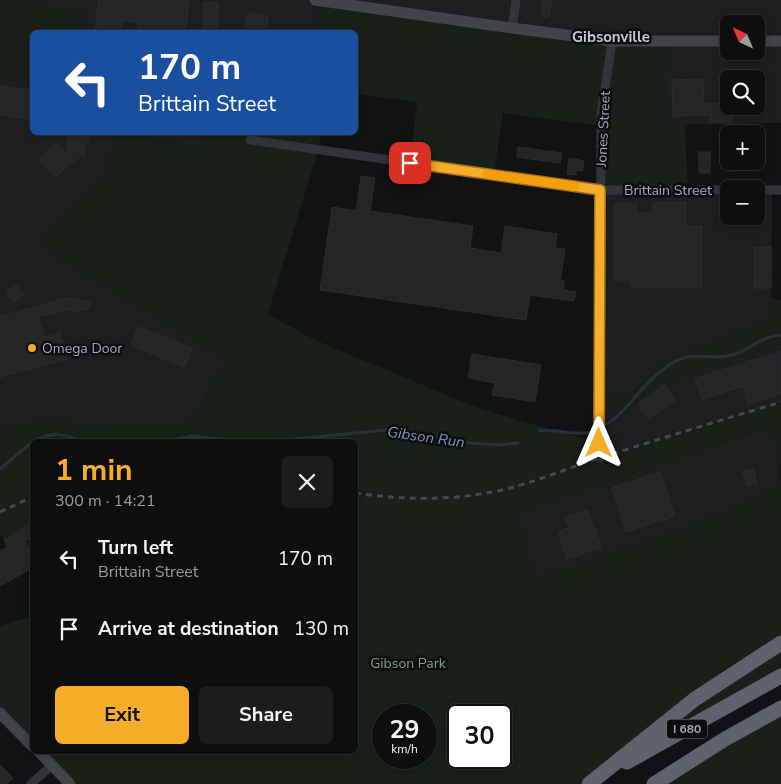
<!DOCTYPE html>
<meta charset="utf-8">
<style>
body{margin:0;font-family:"Nunito Sans",sans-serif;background:#1c1c1d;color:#f1f3f6;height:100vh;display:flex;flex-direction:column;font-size:19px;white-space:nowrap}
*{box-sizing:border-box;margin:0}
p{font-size:16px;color:#9b9c9e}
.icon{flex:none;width:28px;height:28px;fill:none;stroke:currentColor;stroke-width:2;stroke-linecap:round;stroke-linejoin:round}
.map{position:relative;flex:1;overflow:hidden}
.sheet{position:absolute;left:30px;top:439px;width:328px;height:315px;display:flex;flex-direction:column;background:#0e0e0f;border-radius:8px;box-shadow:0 2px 8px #0003,0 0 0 1px #2e2e2f}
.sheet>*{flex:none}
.top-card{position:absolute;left:30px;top:30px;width:328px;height:105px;border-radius:8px;box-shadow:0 2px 8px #0003,0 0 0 1px #2e2e2f;background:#1a4fa0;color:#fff;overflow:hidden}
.needle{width:32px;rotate:316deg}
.fabs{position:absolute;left:720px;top:15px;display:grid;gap:10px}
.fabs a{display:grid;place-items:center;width:45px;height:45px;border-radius:8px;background:#0e0e0f;box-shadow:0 2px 8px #0003,0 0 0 1px #2e2e2f;font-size:25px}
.speed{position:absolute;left:372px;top:704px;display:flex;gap:10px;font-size:25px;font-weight:700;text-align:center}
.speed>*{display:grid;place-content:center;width:65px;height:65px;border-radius:50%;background:#0e0e0f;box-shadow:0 2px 8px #0003,0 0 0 1px #2e2e2f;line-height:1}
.speed small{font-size:12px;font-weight:400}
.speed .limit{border:2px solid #111;border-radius:8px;background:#fff;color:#111}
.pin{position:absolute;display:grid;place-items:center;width:42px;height:42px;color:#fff;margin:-21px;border-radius:10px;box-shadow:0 2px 8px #0006}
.me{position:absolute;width:55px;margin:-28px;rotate:0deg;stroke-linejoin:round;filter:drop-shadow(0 0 4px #0008)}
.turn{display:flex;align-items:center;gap:18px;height:105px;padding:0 25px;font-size:22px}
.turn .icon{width:65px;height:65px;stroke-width:2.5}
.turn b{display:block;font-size:35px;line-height:42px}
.round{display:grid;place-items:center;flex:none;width:52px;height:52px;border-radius:8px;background:#1c1c1d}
.overview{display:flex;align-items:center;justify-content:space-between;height:85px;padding:0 25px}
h1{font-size:30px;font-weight:700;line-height:38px;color:#f5ad2a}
.primary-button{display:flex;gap:10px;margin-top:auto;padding:10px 25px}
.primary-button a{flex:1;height:58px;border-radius:8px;background:#f5ad2a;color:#111;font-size:20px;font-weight:700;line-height:58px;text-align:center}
.primary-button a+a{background:#1c1c1d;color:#f1f3f6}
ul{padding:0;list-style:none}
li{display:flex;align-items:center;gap:15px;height:70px;padding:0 25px}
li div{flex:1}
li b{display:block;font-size:19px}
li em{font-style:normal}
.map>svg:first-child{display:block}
</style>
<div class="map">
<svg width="781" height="784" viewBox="0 0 781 784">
<rect width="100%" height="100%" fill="#121214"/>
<g fill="#1e1e21" fill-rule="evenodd">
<path d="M0,0H781V123L665,125L666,41H612L321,1L316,32H32V132L118,133L105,177L40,236L63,260L227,361L188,425H127L81,427L61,418L23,425L0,433ZM729,24H756V51H729ZM729,79H756V106H729Z"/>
<polygon points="122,133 207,133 204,148"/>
<polygon points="600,190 729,190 729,216 756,216 756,190 772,190 771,320 661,363 631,394 599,395"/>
<polygon points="781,344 781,403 600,460 599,434 657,383"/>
<polygon points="771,426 780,453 779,488 678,532 536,579 515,512"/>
</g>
<g fill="#191f19" fill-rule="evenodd">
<polygon points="0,0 86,11 82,32 32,32 32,85 0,80"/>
<polygon points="321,1 420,15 667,41 665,125 685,125 688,190 600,190 601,126 503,113 494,175 410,163 417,102 355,94 355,32 316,32"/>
<path d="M118,133L204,148L207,133H321L318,150L268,314L315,340L480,409L599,443L600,460L781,403V676L589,784H70L38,751H355V441H32V523L4,540L0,533V433L23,425L61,418L81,427L127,425H188L227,362L63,260L40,236L105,177ZM770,426L780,453L779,487L678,532L536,578L516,512ZM384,715H426V758H384ZM459,715H501V758H459Z"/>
<polygon points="771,298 781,301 781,344 657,383 599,434 599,395 631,394 661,363 771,320"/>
<polygon points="32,616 32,746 0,713 0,626"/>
<polygon points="781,708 781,784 654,784"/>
</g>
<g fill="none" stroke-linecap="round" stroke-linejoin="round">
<g stroke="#293138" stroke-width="3">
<path d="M539,431C556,428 574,437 592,432C621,422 637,390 660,372C667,366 678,359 687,357C701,354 716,360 732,355C751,350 758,337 781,335"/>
<path d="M34,441C53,431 63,434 82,441"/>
<polyline points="169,441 191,436 238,441"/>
<polyline points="275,441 386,430 408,432 472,443 498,445 518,443"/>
<polyline points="0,469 32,442"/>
</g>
</g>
<g fill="#252528" stroke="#2c2c30">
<polygon points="99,0 189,0 185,32 166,32 138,29 138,22 123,20 121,32 95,32"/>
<polygon points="543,0 552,0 549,17 544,17 541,14"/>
<rect x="204" y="3" width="14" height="29"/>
<polygon points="248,13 268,16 266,32 245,32"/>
<polygon points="703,79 704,104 729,103 729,106 732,106 733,122 711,122 710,115 673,116 672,80"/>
<polygon points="0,86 32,91 32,119 0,115"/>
<polygon points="68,134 88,134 88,142 84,142 84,156 80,156 55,177 39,158 58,143 68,156"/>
<polygon points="518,147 562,153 560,163 517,157"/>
<rect x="699" y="152" width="11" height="21"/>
<polygon points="569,158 584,161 582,171 576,170 576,175 567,174"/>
<polygon points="730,161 759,161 760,169 740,169 740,171 730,171"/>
<polygon points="361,176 375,178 370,211 473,226 470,248 501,253 505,226 557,234 555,248 565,249 560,281 564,281 563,290 576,292 574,301 530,295 526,320 320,290 332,207 356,211"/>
<polygon points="686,202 686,227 702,226 702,287 631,287 631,280 614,280 614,204 636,204 636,213 653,213 653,203"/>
<rect x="754" y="247" width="17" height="41"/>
<polygon points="16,284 24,294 14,303 6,293"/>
<polygon points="67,298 91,302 90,308 71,313 70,309 38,317 44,337 60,333 67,359 0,377 0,317"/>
<polygon points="138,327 192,348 184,367 131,345"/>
<polygon points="781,351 781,393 748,404 743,386 702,400 695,379"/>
<polygon points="472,354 541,365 535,402 492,395 495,383 468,378"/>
<polygon points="664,385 675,400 649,419 638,404"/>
<polygon points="753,469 757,483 747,486 743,472"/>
<polygon points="660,472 675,516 626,532 612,488"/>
<polygon points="588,510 601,547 567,559 558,532 569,528 565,517"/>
<polygon points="32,523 32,537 25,541 32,555 32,568 0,586 0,551 8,547 4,540"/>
<polygon points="0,765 13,778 7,784 0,784"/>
</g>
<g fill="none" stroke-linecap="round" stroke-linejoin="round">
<g stroke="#333439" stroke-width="9">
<polyline points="512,28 516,0"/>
<polyline points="250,140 600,190 729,190"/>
<polyline points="756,190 781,190"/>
<polyline points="600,458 601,116 612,41"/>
<polyline points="31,784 52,765"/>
</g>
<g stroke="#414349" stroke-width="11">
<polyline points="315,0 512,28 612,41 729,41"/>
<polyline points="756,41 781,41"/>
<polyline points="0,713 32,746"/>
<polyline points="38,751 70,784"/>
</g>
<g stroke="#5f626a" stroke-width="15">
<polyline points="627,762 781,676"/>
<polyline points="589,784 695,699 781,643"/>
<polyline points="654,784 725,739 781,708"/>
</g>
<g stroke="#46484e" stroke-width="3" stroke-dasharray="6 5" stroke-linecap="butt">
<path d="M355,493C405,500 452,501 502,490C537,482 569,467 603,457C662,438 722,420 781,402"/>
<polyline points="0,512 32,497"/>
</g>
</g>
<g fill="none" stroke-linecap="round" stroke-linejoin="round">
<defs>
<polyline id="route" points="410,163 600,190 599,443"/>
</defs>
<use href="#route" stroke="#9f701b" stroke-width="12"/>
<use href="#route" stroke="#f5ad2a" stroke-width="9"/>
<polyline stroke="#f59e0b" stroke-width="9" points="487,174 575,186"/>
</g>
<circle fill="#f5ad2a" stroke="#0d0d0f" stroke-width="2" cx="32" cy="348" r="5"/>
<g text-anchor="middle" stroke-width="5" stroke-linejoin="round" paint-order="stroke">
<rect fill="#0d0d0f" stroke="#777a83" stroke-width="1" x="667" y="719.5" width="40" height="19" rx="4"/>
<g font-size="12" font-weight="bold" fill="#a4a9b5">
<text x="687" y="733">I 680</text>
</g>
<g font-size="14" fill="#a4a9b5" stroke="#0d0d0f">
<text transform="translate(603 129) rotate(-87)" y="5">Jones Street</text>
<text x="668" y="195">Brittain Street</text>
</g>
<g font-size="14" fill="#a4a9b5" stroke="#0d0d0f" text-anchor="start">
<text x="42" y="353">Omega Door</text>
</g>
<g font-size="14" fill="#7aa07c" stroke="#0d0d0f">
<text x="408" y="668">Gibson Park</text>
</g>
<g font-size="15" font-weight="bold" fill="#c5c8d1" stroke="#0d0d0f">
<text x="611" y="42">Gibsonville</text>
</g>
<g font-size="15" font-style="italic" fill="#7998b1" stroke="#0d0d0f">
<text transform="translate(426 437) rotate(8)" y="5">Gibson Run</text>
</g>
</g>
</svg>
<div class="fabs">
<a><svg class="needle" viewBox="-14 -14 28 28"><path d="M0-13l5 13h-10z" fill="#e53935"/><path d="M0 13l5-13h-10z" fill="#9b9c9e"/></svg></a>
<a><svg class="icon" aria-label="search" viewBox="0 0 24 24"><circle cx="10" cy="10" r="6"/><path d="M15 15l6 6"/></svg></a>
<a>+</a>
<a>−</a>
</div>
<div class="speed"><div>29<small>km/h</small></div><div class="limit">30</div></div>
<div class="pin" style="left:410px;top:163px;background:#d93025"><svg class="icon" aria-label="arrive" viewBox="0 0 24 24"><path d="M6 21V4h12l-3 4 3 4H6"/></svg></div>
<svg class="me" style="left:599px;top:443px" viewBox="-20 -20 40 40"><path d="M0-17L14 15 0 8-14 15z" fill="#f5ad2a" stroke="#fff" stroke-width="4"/></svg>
<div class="top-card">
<div class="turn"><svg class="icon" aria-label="left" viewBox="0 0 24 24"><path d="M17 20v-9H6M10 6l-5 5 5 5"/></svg><div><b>170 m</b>Brittain Street</div></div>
</div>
<section class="sheet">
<div class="overview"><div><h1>1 min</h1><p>300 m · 14:21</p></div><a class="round"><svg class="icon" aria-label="close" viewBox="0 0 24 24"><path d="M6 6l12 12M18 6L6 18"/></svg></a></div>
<ul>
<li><svg class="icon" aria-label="left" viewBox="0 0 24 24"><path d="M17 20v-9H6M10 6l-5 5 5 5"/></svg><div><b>Turn left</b><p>Brittain Street</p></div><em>170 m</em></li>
<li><svg class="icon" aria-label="arrive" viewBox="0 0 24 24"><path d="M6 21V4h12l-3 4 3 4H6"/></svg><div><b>Arrive at destination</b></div><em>130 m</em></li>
</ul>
<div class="primary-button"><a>Exit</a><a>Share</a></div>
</section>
</div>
